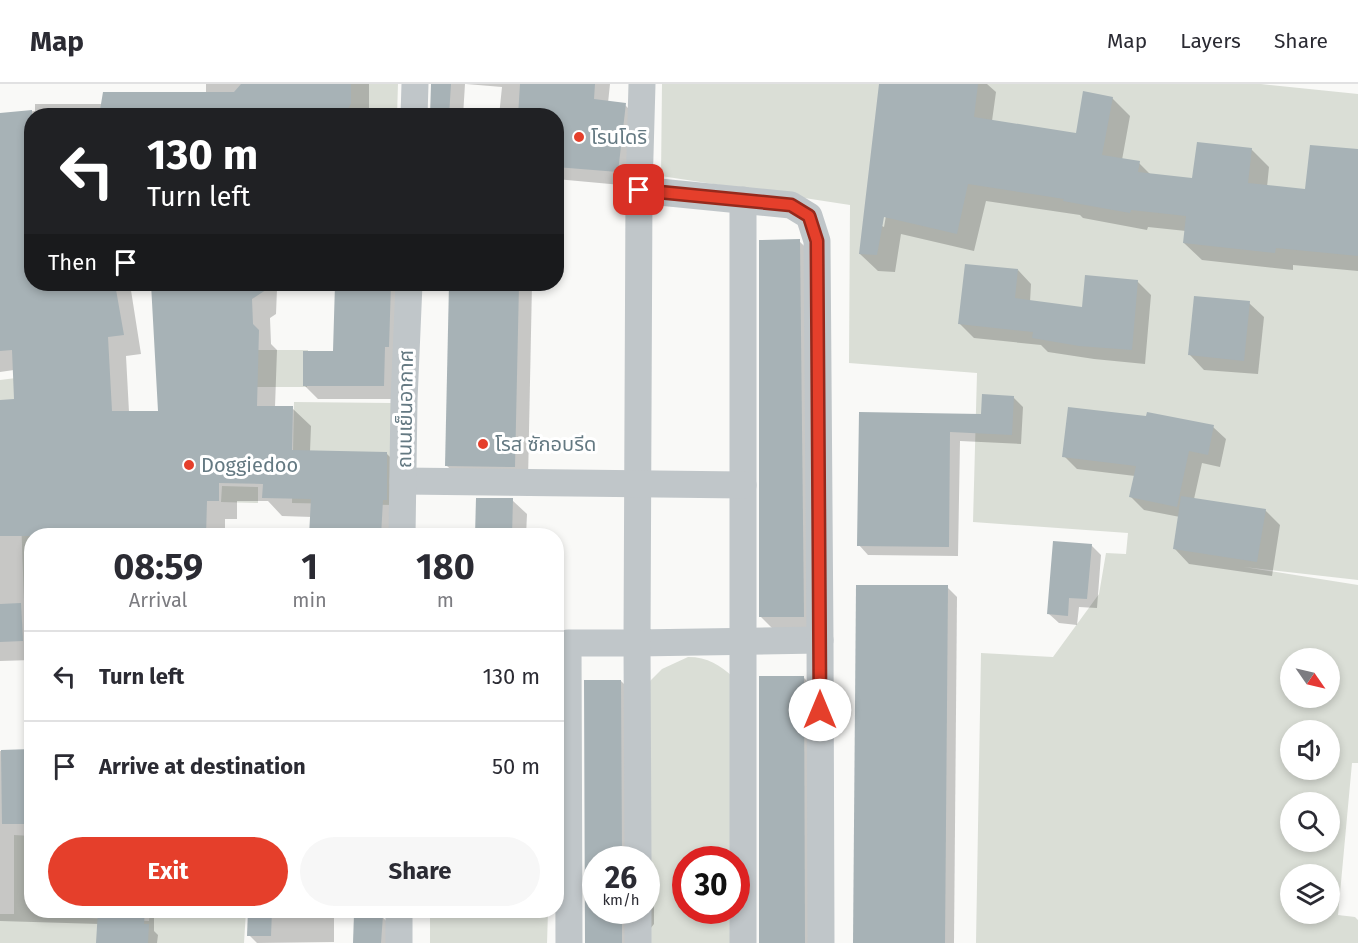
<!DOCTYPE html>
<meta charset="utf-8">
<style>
body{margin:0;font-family:"Fira Sans","Noto Sans Thai",sans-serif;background:#f7f7f7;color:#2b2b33;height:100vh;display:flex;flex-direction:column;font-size:22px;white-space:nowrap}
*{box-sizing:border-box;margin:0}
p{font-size:20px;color:#7c7c81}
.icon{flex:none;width:33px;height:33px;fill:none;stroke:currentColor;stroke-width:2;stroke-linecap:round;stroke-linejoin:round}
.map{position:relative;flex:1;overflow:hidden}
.drawer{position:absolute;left:24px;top:444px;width:540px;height:390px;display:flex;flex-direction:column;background:#fff;border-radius:24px;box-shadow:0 3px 9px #0003}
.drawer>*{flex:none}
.top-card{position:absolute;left:24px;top:24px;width:540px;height:183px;border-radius:24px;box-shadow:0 3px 9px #0003;background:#202124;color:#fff;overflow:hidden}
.needle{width:39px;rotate:124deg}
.controls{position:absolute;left:1280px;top:564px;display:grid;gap:12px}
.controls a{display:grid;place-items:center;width:60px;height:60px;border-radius:50%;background:#fff;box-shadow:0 3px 9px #0003;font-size:30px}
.speed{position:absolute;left:582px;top:762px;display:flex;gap:12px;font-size:30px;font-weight:700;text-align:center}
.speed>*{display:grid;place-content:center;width:78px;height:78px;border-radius:50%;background:#fff;box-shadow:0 3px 9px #0003;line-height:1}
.speed small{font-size:15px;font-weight:400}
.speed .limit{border:9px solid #d22;background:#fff;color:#111}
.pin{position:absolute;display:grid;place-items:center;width:51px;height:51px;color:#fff;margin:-26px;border-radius:12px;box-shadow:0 3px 9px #0006}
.me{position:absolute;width:66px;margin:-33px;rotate:0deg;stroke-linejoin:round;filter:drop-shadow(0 0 4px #0008)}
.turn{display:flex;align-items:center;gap:21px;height:126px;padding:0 24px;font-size:27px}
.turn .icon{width:78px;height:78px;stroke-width:2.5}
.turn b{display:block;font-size:42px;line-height:51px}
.then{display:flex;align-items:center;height:57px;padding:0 24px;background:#0003;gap:12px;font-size:22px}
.eta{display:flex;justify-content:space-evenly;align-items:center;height:102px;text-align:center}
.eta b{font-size:36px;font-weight:700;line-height:42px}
.primary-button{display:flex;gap:12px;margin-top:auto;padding:12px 24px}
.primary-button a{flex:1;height:69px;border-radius:36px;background:#e53f2b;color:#fff;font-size:24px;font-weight:700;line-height:69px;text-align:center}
.primary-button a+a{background:#f7f7f7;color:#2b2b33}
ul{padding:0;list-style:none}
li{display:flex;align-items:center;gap:18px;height:90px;padding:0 24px;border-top:2px solid #e1e1e2}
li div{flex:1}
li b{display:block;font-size:22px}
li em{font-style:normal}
header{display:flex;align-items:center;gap:36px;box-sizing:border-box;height:84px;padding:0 30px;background:#fff;border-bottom:2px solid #e1e1e2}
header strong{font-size:28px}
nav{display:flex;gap:33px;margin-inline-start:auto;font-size:21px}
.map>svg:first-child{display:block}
</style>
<header>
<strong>Map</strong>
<nav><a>Map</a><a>Layers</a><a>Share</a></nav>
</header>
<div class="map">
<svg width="1358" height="859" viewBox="0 0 1358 859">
<rect width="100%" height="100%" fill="#f9f9f7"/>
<g fill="#daded6" fill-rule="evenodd">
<polygon points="312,0 398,0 397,31 337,31"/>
<path d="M662,0H1261L1358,10V496L1244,483L1358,501V679H1352L1338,831L1355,833L1358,836V859H976L981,569L1053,573L1099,510L1106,469L1126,470L1128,449L973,438L977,289L849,279L850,121L661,92ZM1290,574H1329V614H1290ZM1290,646H1329V686H1290ZM1290,718H1329V758H1290ZM1290,790H1329V830H1290Z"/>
<polygon points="252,266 308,266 307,303 254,303"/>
<polygon points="16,294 17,387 0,387 0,296"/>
<polygon points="294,318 391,319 392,421 292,419"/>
<polygon points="222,402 258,403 258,419 221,418"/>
<polygon points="21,434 32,452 31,543 25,543"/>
<path d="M688,573C708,573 720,581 734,594L735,775L686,776V826L735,827V859H648L647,600L662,585Z"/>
<polygon points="14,751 31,752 32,826 48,827 48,832 149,837 150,827 246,827 244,859 0,859 0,830 14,830"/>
<polygon points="430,827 548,827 547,859 430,859"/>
</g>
<g fill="#0003" fill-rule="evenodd">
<polygon points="206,0 369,0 369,32 32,32 32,200 130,200 141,270 126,272 129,328 159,328 152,200 304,200 304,205 277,205 276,230 270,234 271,260 277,266 275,323 292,324 311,342 310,368 387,370 405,388 400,452 311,452 312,433 282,432 268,417 237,417 237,435 225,435 225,452 32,452 32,497 30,497 32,576 0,577 0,317 16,316 14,286 0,288 0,30 35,27 35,20 103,20 206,9"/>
<polygon points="433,0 465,0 463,32 431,32"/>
<polygon points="466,0 610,0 608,19 625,21 639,35 632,102 556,95 556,32 499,32 502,3"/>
<path d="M880,0H987L996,8L992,37L1077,50L1112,14L1130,32L1122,76L1139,79L1151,91L1194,96L1251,65L1269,83L1267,103L1307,107L1358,67V187L1293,181V186L1202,176L1184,159L1186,147L1148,143L1147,146L1083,134L1080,131L986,117L974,167L901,150L895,188L878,187L860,170ZM884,125L887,126L884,143L882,142Z"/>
<polygon points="799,157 826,183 830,558 786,558 760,532"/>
<polygon points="1018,186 1031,200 1030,218 1084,224 1137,197 1151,211 1145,280 1094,275 1048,268 1041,261 974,254 960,240"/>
<polygon points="337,200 404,200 397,315 318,315 305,302 335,269"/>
<polygon points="450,200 532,200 528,396 461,395 446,381"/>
<polygon points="1249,219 1264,233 1258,290 1204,286 1190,271"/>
<polygon points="1013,313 1023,323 1021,360 960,357 958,472 868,471 859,461 860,330 982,331"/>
<polygon points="1213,343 1226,355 1220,383 1202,379 1194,415 1265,426 1280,441 1272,492 1189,480 1175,465 1180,433 1144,426 1131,413 1135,392 1077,385 1064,372"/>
<polygon points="512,416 527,430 526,452 477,452"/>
<polygon points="1091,461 1101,471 1097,524 1079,523 1077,541 1059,539 1049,530"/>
<polygon points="947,503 957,513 954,859 854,859"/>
<polygon points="804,594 830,620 831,859 760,859"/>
<path d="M585,597H621L647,623L648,803L650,811L654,816V840L650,845L648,859H586ZM596,776H646V826H596Z"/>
<polygon points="0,667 32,667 32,826 154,826 154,847 158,851 157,859 98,859 99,840 0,837"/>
<polygon points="253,826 334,826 334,858 257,859 249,851"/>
<polygon points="382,833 392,842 391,859 354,859"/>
</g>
<g fill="#a7b2b6">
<polygon points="241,0 351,0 351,20 343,32 99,32 103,8 234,8"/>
<polygon points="431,0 451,0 449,32 430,32"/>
<polygon points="520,0 595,0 594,15 626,19 618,88 556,83 556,32 518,32"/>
<polygon points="879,0 978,0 974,33 1076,49 1083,7 1113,13 1102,71 1140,77 1138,88 1192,94 1197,58 1252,64 1248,99 1305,105 1310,61 1358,65 1358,172 1276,164 1275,169 1183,159 1186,132 1131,126 1130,129 1063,117 1064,115 968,100 957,150 884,133 877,171 859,170"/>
<polygon points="32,26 32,200 115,200 124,251 108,253 112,327 158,327 151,200 275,200 252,215 253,240 259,246 257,322 293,322 292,366 387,368 387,416 383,416 381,452 309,452 311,415 262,414 263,400 219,399 219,417 207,417 206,452 0,452 0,316 14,315 12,266 0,267 0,29"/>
<polygon points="800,155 804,533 759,533 759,156"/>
<polygon points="965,180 1018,185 1015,214 1082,223 1085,191 1138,196 1132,266 1079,262 1032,254 1033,248 958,240"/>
<polygon points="335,200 391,200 389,263 385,263 384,302 303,302 303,267 333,267"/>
<polygon points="449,200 519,200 515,383 445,382"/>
<polygon points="1194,212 1250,217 1244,277 1188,271"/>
<polygon points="982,310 1014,312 1012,351 950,348 949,463 857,462 859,328 981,330"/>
<polygon points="1068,323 1146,332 1147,328 1214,341 1208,371 1189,367 1177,423 1129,413 1136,382 1062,373"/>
<polygon points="1181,412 1266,425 1257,478 1173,465"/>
<polygon points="476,414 513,414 512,452 475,452"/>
<polygon points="1053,457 1092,460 1087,515 1069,514 1068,532 1047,530"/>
<polygon points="856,501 948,501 945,859 853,859"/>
<polygon points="21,519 23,557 0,558 0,520"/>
<polygon points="759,592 804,592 805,859 759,859"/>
<polygon points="584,596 621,596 622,776 596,776 596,826 622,826 622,859 585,859"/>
<polygon points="32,665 32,740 2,740 1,666"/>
<polygon points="98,826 145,826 144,840 149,840 148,859 96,859"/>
<polygon points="248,826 272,826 271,852 247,852"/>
<polygon points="354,830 383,831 381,859 353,859"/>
</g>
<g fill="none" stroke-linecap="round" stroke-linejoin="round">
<g stroke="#c0c6c9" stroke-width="27">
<polyline points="414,32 415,0"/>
<polyline points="639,106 791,121 809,132 817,157 820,556 637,559 639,106 642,0"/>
<polyline points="743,116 743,859"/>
<polyline points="403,397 743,401"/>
<polyline points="402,452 404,316 409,200"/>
<polyline points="820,556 821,859"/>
<polyline points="399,826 399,859"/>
<polyline points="638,826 638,859"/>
<polyline points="569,859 568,559 637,559 638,776"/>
</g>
</g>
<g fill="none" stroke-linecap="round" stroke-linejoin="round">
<defs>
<polyline id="route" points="639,106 791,121 809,132 817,157 820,626"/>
</defs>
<use href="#route" stroke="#95291c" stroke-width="15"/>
<use href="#route" stroke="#e53f2b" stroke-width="10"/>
</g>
<g fill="#e53f2b" stroke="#fff" stroke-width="2">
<circle cx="579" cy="53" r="6"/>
<circle cx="483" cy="360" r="6"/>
<circle cx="189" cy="381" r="6"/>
</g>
<g text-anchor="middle" stroke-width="6" stroke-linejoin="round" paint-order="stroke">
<g font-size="20" fill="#647982" stroke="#fff" text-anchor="start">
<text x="591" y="60">โรนโดริ</text>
<text x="495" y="367">โรส ซักอบรีด</text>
<text x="201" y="388">Doggiedoo</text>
</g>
<g font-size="20" fill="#647982" stroke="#fff">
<text transform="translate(405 325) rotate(-89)" y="7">ถนนเย็นอากาศ</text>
</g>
</g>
</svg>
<div class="controls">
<a><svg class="needle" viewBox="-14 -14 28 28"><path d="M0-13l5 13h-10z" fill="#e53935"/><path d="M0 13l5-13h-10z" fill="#7c7c81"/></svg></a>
<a><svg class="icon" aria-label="sound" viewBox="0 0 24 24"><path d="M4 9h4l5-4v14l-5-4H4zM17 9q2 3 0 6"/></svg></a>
<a><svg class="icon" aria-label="search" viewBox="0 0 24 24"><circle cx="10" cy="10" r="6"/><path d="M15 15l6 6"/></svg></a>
<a><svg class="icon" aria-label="layers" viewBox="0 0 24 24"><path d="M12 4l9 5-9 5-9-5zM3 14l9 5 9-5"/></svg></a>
</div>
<div class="speed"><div>26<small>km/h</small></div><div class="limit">30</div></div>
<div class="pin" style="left:639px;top:106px;background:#d93025"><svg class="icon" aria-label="arrive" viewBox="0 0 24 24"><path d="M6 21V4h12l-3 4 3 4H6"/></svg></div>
<svg class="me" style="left:820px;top:626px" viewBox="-20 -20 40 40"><circle r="19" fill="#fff"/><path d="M0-13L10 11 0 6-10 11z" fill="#e53f2b"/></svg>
<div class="top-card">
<div class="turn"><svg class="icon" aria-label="left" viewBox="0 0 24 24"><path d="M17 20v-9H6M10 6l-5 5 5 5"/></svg><div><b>130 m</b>Turn left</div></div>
<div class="then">Then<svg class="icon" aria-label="arrive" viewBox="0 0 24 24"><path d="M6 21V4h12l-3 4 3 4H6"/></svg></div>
</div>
<section class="drawer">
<div class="eta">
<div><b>08:59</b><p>Arrival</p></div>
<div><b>1</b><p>min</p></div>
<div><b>180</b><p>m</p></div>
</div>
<ul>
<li><svg class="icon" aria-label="left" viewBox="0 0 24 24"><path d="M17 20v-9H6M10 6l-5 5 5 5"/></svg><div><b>Turn left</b></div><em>130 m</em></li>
<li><svg class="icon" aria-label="arrive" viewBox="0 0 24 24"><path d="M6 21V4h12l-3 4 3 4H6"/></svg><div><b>Arrive at destination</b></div><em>50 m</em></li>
</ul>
<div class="primary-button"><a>Exit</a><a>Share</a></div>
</section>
</div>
